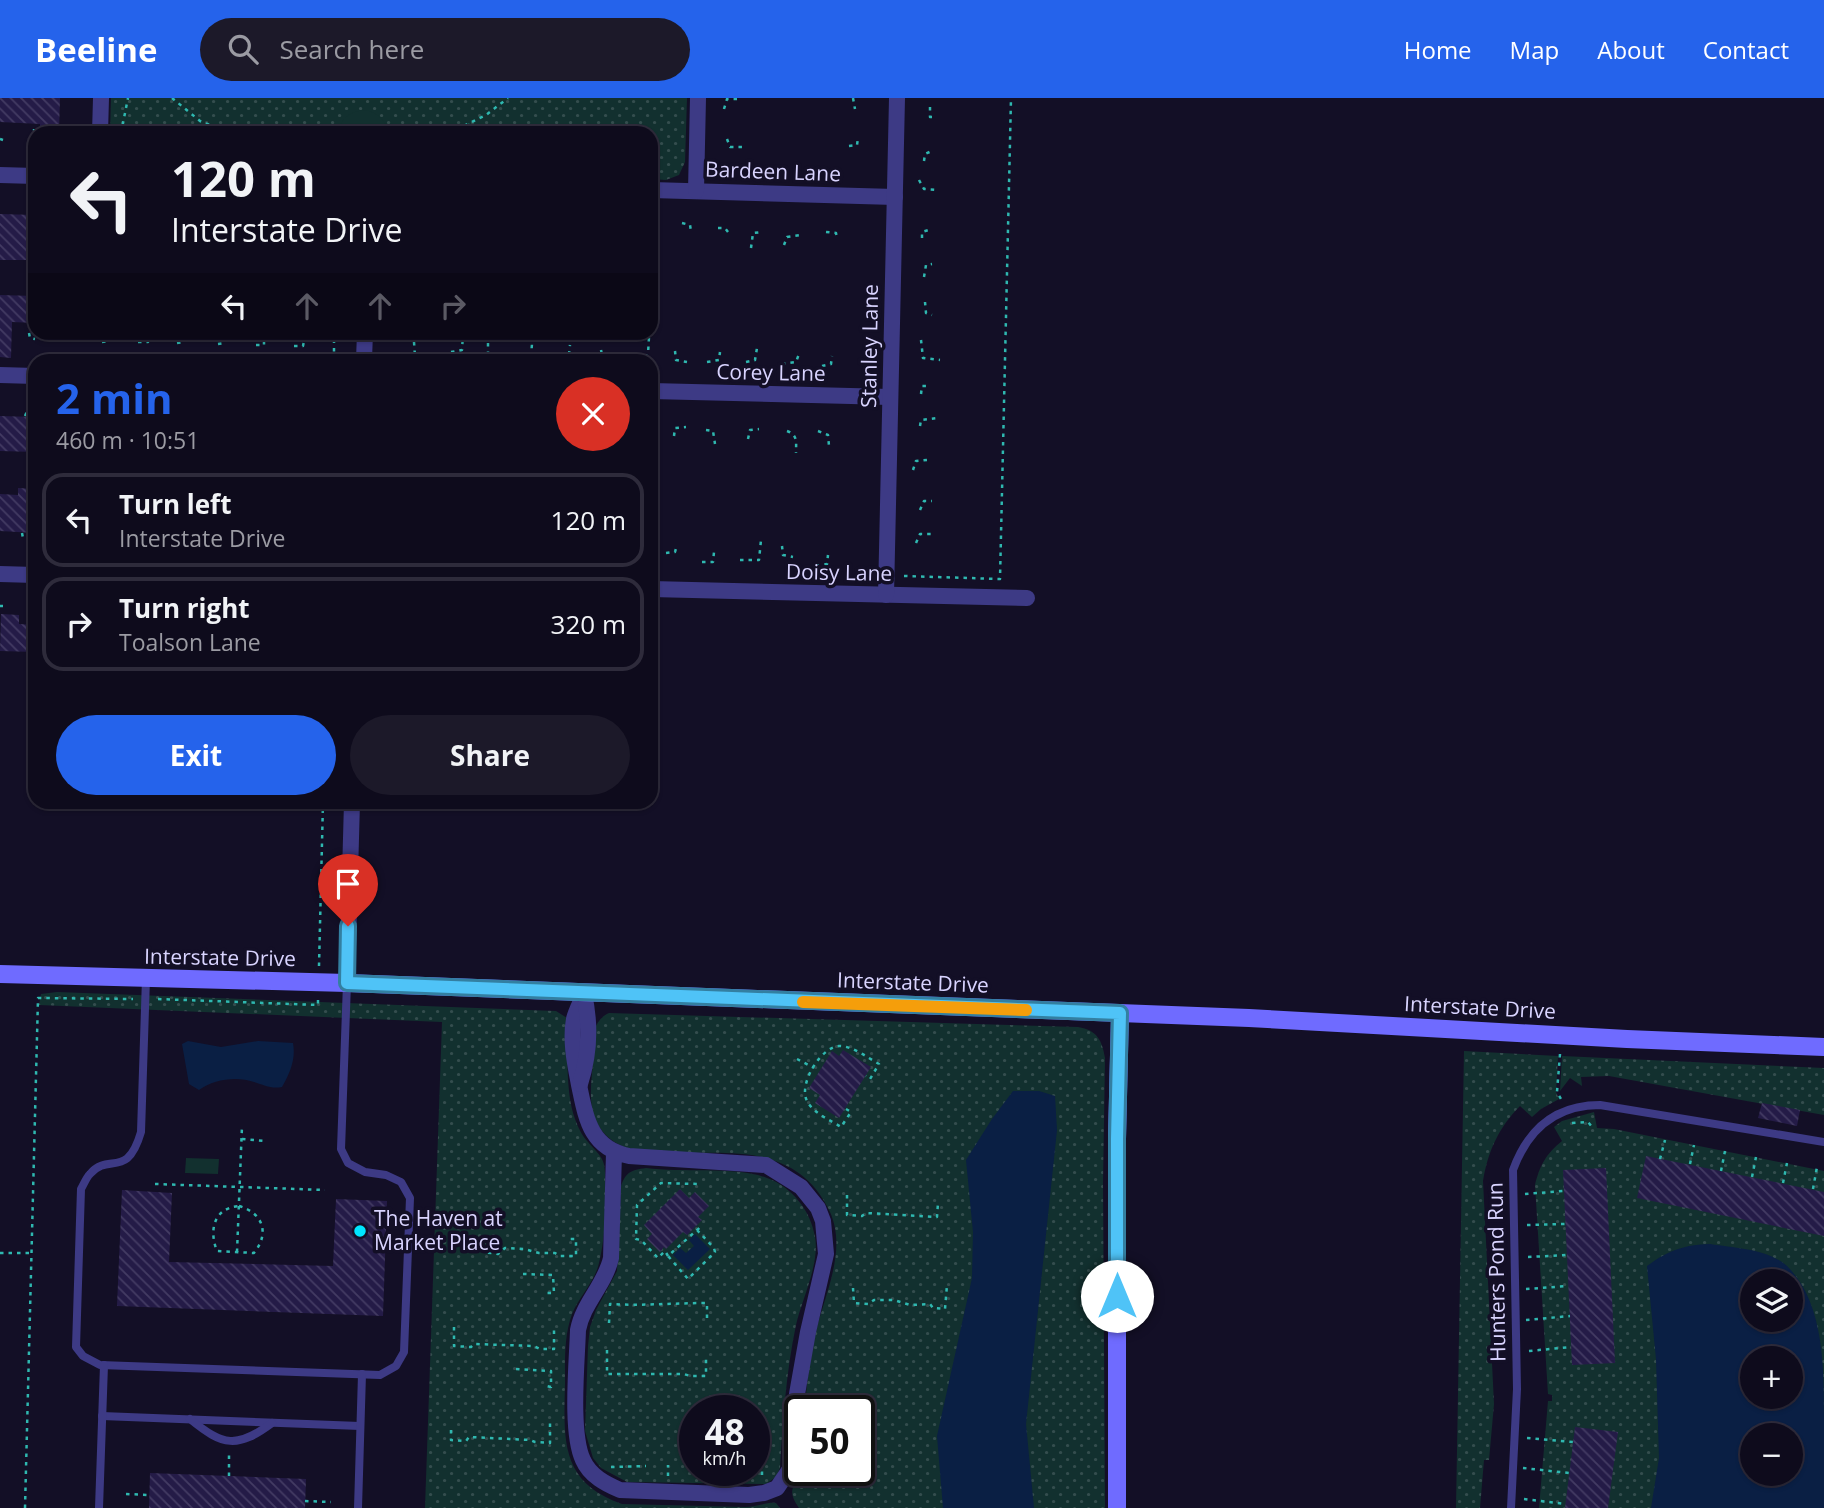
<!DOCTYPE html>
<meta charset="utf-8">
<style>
body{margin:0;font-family:"Open Sans",sans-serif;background:#1c1929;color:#f1f3f6;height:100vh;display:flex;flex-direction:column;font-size:26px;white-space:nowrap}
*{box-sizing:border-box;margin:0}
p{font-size:23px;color:#9b9ba3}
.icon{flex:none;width:38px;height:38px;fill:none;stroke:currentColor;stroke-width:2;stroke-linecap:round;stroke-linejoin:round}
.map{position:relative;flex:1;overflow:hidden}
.panel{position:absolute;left:28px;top:256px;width:630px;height:455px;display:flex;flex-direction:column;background:#0e0b1c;border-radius:21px;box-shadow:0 2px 5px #0004,0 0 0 2px #2e2b3b}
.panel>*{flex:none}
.banner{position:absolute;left:28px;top:28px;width:630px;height:214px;border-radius:21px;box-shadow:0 2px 5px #0004,0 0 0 2px #2e2b3b;background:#0e0b1c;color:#f1f3f6;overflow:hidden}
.controls{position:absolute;left:1740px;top:1171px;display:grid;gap:14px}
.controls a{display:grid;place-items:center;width:63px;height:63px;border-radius:50%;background:#0e0b1c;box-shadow:0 2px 5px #0004,0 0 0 2px #2e2b3b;font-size:35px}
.speed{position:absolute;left:679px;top:1297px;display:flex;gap:14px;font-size:35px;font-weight:700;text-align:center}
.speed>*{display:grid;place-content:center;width:91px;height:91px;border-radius:50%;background:#0e0b1c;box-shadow:0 2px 5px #0004,0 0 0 2px #2e2b3b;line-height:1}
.speed small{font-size:18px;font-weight:400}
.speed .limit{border:4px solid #111;border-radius:10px;background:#fff;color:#111}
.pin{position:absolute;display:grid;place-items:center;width:60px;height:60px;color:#fff;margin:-72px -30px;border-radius:50% 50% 50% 0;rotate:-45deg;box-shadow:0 0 7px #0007}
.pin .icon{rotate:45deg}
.me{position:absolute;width:77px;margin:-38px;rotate:0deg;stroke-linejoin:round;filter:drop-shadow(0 0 5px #0008)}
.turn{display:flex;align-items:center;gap:24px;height:147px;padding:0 28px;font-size:32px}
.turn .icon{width:91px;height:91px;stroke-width:2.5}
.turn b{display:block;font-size:49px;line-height:60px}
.lanes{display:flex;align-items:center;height:66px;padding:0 28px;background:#0003;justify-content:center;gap:35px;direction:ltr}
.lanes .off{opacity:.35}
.round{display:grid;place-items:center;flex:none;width:74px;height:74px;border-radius:37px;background:#1c1929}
.head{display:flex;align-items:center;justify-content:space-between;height:119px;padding:0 28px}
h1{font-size:42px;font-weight:700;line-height:52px;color:#2563eb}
.cta{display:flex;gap:14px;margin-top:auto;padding:14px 28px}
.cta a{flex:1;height:80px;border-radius:42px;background:#2563eb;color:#fff;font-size:28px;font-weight:700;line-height:80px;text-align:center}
.cta a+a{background:#1c1929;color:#f1f3f6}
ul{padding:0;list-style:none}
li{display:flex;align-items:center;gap:21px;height:94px;margin:0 14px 10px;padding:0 14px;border:4px solid #2e2b3b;border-radius:21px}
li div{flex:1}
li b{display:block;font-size:26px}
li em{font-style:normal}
header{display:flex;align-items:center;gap:42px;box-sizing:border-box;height:98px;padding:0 35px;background:#2563eb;color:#fff}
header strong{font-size:33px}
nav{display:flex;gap:38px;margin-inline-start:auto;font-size:24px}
.search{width:490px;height:63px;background:#1c1929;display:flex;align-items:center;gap:18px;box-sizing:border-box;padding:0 24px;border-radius:38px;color:#9b9ba3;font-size:26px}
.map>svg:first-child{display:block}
</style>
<header>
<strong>Beeline</strong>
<div class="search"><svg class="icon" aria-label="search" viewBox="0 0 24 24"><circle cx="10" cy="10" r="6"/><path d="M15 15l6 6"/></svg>Search here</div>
<nav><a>Home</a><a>Map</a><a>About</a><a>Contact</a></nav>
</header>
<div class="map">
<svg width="1824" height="1410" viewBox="0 0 1824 1410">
<defs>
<pattern id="grass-dots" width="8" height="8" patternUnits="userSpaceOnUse" patternTransform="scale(1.75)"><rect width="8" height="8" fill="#12302f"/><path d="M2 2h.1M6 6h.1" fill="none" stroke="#344d4e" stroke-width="1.8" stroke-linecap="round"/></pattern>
<pattern id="building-back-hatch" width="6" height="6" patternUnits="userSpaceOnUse" patternTransform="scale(1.75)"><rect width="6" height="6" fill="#241b47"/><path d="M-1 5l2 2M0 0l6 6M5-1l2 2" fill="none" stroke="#433b63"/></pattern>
</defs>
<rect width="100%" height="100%" fill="#130f26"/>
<g fill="url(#grass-dots)" fill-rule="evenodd">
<polygon points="111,0 687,0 685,64 679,77 666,82 651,81 651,35 110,35"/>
<path d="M57,894L556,913L567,920C568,950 565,993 575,1021C578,1029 582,1038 588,1044C597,1055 605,1059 605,1075C606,1103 606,1137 599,1165C595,1183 579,1199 572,1216C564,1238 565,1262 565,1285C564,1341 559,1384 622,1406L745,1409C756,1409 766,1404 776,1405L780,1410H425L442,924L39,907L41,896Z"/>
<path d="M609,915L1078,929C1097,932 1102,942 1105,960L1103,1085L1105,1410H799C785,1389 796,1391 801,1372H859V1312H805C806,1288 810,1262 815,1238C823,1199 848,1154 830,1114C779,1004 635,1096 597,1025C587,1006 592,982 593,962C593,944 590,924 609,915Z"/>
<path d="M1464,953L1558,958L1556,994L1559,1001L1541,1011L1532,1019L1520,1008C1499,1029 1488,1053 1483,1083L1494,1306L1489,1362H1484L1480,1410H1456Z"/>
<polygon points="1562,958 1824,970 1824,1017 1609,978 1581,979 1582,988 1570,980 1560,993"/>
<path d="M1594,1014L1597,1030L1614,1031L1824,1073V1410H1539L1548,1303H1552V1297L1548,1296L1535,1087C1540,1067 1546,1056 1562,1043L1554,1029L1562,1023ZM1752,1183H1790V1222H1752ZM1752,1260H1790V1298H1752ZM1752,1337H1790V1376H1752Z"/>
<path d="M646,1070C681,1075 737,1068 767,1080C792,1089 811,1113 815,1139C820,1165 802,1201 796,1227C786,1274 783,1322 780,1370L776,1379L766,1386L627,1384L601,1370L593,1360L585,1333L588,1248L590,1229L596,1212L617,1173L621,1088C626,1074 631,1072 646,1070ZM695,1312H754V1372H695Z"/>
</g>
<g fill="#12302f">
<path d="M365,12C378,15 386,22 388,35H338C340,20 351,13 365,12Z"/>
<polygon points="186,1060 219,1061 218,1076 185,1075"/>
</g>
<g fill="#0a1f44" fill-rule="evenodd">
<path d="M188,943L221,949L258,943L293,945C296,961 290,975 282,989C271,991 264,987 254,984C237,978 214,981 199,992L189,986L182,946Z"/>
<polygon points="1013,993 1039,993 1055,998 1057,1032 1026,1326 1034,1410 943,1410 937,1338 972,1180 973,1134 966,1062 992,1021"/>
<polygon points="695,1136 710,1151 688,1172 673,1157 680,1150 686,1155 694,1148 689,1142"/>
<path d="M1710,1146C1735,1150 1768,1151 1787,1168C1824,1204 1824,1269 1824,1319C1824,1349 1824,1380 1824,1410H1651L1659,1360L1656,1261L1647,1168C1669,1152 1684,1147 1710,1146ZM1752,1183H1790V1222H1752ZM1752,1260H1790V1298H1752ZM1752,1337H1790V1376H1752Z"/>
</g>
<g fill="url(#building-back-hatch)">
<polygon points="0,0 60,0 59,35 40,35 40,26 0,24"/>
<polygon points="0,116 35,117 35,162 0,162"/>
<polygon points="0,197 35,198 35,225 12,224 11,260 0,259"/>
<polygon points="0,318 35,319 35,354 0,353"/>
<polygon points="18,390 35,391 35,435 0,433 0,396 18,397"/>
<polygon points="1,516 19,517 19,526 35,527 35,554 0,553"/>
<polygon points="843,952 871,969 839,1020 815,1005 820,997 809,990 832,953 839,958"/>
<polygon points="1762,1005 1800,1012 1797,1028 1758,1020"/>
<polygon points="1646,1058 1824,1094 1824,1138 1637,1100"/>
<polygon points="1606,1070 1615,1265 1572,1267 1563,1072"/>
<polygon points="680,1091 689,1100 695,1094 709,1108 698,1119 702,1122 687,1137 683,1134 666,1151 664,1149 660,1154 647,1141 652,1136 644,1127"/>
<polygon points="122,1092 172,1095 169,1164 333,1168 336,1101 387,1103 383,1218 117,1208"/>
<polygon points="1575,1329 1618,1334 1608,1410 1565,1410"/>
<polygon points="150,1375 306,1381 305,1410 149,1410"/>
</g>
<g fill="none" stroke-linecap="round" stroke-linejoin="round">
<g stroke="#2fb8b0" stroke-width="2.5" stroke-dasharray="3.5 5" stroke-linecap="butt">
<polyline points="172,0 200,23 230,35"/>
<polyline points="853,0 855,11"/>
<polyline points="930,9 930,19 935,19"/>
<polyline points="724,11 727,1 737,1"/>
<polyline points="468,26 473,35"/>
<polyline points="34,31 35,42"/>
<polyline points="121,35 128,0"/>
<polyline points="449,35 486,17 508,0"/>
<polyline points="0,41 3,42"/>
<polyline points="727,41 730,49 746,49"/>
<polyline points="849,48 857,47 858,40"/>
<polyline points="924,63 925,56 934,52"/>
<polyline points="919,82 924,91 938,92"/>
<polyline points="682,125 690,127 691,133"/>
<polyline points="28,128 28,115 35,109"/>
<polyline points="651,129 654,133"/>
<polyline points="718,130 725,130 728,134"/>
<polyline points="826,134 836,135 837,141"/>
<polyline points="922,140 922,134 932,131"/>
<polyline points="784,147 787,139 801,137"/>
<polyline points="751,150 753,135 762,134"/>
<polyline points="924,179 926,167 932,166"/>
<polyline points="925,204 926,215 932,217"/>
<polyline points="29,235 30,240 35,241"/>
<polyline points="65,236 66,242 74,243"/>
<polyline points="921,242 923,260 940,262"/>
<polyline points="102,244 109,243 110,238"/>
<polyline points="138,244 148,244 149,239"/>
<polyline points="414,244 415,258 425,259"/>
<polyline points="177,245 183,244 183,241"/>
<polyline points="488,245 488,257 498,260"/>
<polyline points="218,246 225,245 225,240"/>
<polyline points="256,247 264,247 264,243"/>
<polyline points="294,248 303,248 304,243"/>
<polyline points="601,252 603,262"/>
<polyline points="675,253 676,262 687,264"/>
<polyline points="451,254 462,252 463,236"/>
<polyline points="560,257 569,256 570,247"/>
<polyline points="522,260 531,258 532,246"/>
<polyline points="637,260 645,260 648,256 649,239"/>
<polyline points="334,262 334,234"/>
<polyline points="707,264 719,262 720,254"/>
<polyline points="746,264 755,262 757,250"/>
<polyline points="782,266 796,264 799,256"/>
<polyline points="822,268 831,266 832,258"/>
<polyline points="921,296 922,288 928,288"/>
<polyline points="25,318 29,309 34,309"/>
<polyline points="920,328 921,322 938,320"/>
<polyline points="706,332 713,333 715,346"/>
<path d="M787,333C798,337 796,344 796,355"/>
<polyline points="818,333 828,337 829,348"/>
<polyline points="674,338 675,330 686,329"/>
<polyline points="748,341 750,332 759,331"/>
<polyline points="913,372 916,363 927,362"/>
<polyline points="920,412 924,403 932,403"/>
<polyline points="22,435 23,440 32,441"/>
<polyline points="916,445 920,436 935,436"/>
<polyline points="782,448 783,457 793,459"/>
<polyline points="666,455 675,454 677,447"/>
<polyline points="740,462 759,462 761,442"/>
<polyline points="702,464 713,464 714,454"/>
<polyline points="816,468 827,466 828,457"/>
<polyline points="904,478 1000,481 1011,0"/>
<polyline points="0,508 3,508"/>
<polyline points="34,515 35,509"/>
<polyline points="319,868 323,704"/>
<polyline points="158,901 318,907 318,899"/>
<polyline points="1560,956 1557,994 1561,1001"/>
<polyline points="797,961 814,970"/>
<path d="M846,1011L851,1014L841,1029C830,1022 813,1015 807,1003C798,986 821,949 839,948C853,948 868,960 879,966L870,981L866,978"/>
<polyline points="1572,1025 1588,1024 1593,1030"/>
<polyline points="242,1041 266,1043"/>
<polyline points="1660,1061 1665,1042"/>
<polyline points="1690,1066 1694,1047"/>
<polyline points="1721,1073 1725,1053"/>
<polyline points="1752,1079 1756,1059"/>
<polyline points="1783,1085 1787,1065"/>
<polyline points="155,1086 325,1092"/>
<polyline points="1813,1091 1817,1069"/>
<polyline points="1525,1096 1563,1093"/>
<polyline points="847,1097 847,1117 862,1118 866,1115 937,1119 938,1105"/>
<path d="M239,1108C263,1115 270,1135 254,1155L217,1153C209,1133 213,1110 239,1108Z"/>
<polyline points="1527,1127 1565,1126"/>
<polyline points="697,1132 714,1150 715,1154 688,1181 668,1158 697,1132 702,1128"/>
<polyline points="483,1142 483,1154 498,1156 505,1150 524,1151 539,1155 555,1155 560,1158 576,1158 576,1141 570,1141"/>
<polyline points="237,1154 242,1028"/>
<polyline points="0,1155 32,1155"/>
<polyline points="668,1158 665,1153 658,1160 641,1142 636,1141 637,1107 661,1085 698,1086"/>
<polyline points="1528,1159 1567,1157"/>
<polyline points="523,1176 553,1177 554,1195 546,1195"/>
<polyline points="853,1190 854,1205 868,1206 874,1202 894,1202 910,1207 930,1206 933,1210 945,1211 947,1187"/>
<polyline points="1526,1191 1568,1188"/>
<polyline points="1526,1222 1570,1218"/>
<path d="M609,1225L610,1206C642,1208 674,1205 707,1205V1224"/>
<polyline points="454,1229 454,1248 471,1249 474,1246 534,1248 540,1251 554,1251 554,1232"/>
<polyline points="607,1252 607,1276 684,1276 690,1278 706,1278 706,1258"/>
<polyline points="1529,1253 1571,1249"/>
<polyline points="516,1271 551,1273 551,1289 547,1288"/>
<polyline points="451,1332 451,1342 466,1343 469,1339 530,1342 535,1344 550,1345 550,1323"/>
<polyline points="1527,1340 1573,1344"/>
<polyline points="611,1369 646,1368"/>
<polyline points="1523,1370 1569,1375"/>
<polyline points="762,1377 762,1369"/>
<polyline points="229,1378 229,1353"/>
<polyline points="668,1378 668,1367"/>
<polyline points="712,1378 739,1377 743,1380"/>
<polyline points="126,1396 149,1397"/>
<polyline points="1524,1401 1566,1406"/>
<polyline points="305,1403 331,1404"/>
<polyline points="25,1410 38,900 133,901"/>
</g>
<g stroke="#3d3a85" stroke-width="8">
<path d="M146,880L141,1034C127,1082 109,1054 90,1076C86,1080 84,1086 81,1091L76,1249L83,1258L100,1267L380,1277L396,1268L404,1254L410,1100L401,1084L386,1077L365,1074L348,1065L341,1051L347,885"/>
<polyline points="102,1318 360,1328"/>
<path d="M190,1321C223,1348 237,1351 272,1325"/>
<polyline points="99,1410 104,1267"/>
<polyline points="358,1410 362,1276"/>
<path d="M1511,1410L1517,1291L1513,1072C1528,1031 1555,1007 1600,1007L1824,1044"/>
</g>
<g stroke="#3d3a85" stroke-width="16">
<polyline points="100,35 101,0"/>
<polyline points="0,77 35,78"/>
<polyline points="651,92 895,99"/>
<polyline points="696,93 698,0"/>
<polyline points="364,262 365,234"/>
<polyline points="0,277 35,278"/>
<polyline points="651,293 890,299"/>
<polyline points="0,476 35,477"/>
<polyline points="651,491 1027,500"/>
<polyline points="886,497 897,0"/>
<polyline points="347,885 352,704"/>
<path d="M584,896C581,904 576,913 574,921C570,943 575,966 579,987C586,1020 590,1050 629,1058L766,1067L801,1089L818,1110L823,1123L826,1156L808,1234L797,1296L790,1371L777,1390L764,1395L749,1397L620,1392C606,1386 590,1378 583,1362C570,1335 577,1264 578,1232C583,1205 605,1187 611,1160L614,1055"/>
<path d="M580,986C590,955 591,927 584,896"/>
</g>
<g stroke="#6f6bff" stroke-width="18">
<polyline points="0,876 347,885 1249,920 1627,941 1824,949"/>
<polyline points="1117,1410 1117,1041 1120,915"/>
</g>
</g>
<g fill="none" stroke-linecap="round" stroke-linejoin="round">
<defs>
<polyline id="route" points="348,828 347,885 1120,915 1117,1041 1117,1198"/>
</defs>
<use href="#route" stroke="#337fa1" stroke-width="18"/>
<use href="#route" stroke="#4fc3f7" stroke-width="12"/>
<polyline stroke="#f59e0b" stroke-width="12" points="803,904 1026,912"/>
</g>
<circle fill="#00e5ff" stroke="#130f26" stroke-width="2.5" cx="360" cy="1133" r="7"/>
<g text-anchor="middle" stroke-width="7" stroke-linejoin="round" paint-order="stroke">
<g font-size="21" fill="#d9d4ff" stroke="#130f26">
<text transform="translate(773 74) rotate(2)" y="7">Bardeen Lane</text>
<text transform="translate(870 248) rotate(-89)" y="7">Stanley Lane</text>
<text transform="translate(771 275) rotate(1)" y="7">Corey Lane</text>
<text transform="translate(839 475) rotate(1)" y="7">Doisy Lane</text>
<text transform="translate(220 860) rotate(1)" y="7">Interstate Drive</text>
<text transform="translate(913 885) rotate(2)" y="7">Interstate Drive</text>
<text transform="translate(1480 910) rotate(3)" y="7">Interstate Drive</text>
<text transform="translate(1497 1174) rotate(-91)" y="7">Hunters Pond Run</text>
</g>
<g font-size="21" fill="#d9d4ff" stroke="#130f26" text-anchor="start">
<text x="374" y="1128">The Haven at<tspan x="374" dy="24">Market Place</tspan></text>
</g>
</g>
</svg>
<div class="controls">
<a><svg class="icon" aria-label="layers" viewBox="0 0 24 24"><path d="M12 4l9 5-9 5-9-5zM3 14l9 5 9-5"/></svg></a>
<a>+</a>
<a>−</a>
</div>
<div class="speed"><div>48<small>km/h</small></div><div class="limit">50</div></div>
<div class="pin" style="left:348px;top:828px;background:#d93025"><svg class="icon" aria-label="arrive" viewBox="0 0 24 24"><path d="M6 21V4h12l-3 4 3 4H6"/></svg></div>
<svg class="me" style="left:1117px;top:1198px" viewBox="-20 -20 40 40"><circle r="19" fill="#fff"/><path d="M0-13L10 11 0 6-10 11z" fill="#4fc3f7"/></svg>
<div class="banner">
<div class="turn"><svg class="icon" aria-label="left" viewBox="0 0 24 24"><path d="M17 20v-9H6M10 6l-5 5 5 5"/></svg><div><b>120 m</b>Interstate Drive</div></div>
<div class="lanes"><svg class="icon" aria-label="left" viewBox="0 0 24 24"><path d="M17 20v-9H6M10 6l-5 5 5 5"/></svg><svg class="icon off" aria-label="ahead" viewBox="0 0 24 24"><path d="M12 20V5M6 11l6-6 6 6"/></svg><svg class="icon off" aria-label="ahead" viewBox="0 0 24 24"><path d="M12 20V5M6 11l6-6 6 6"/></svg><svg class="icon off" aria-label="right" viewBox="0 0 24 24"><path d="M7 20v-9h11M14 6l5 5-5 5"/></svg></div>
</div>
<section class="panel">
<div class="head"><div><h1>2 min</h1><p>460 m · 10:51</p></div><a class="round" style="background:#d93025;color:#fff"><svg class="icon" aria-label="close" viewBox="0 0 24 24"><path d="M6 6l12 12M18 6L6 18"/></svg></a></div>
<ul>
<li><svg class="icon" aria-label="left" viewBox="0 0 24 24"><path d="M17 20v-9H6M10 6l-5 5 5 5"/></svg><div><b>Turn left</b><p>Interstate Drive</p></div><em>120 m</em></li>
<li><svg class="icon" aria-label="right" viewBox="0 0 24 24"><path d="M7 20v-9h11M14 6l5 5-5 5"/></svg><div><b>Turn right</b><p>Toalson Lane</p></div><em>320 m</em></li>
</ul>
<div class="cta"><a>Exit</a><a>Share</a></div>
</section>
</div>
